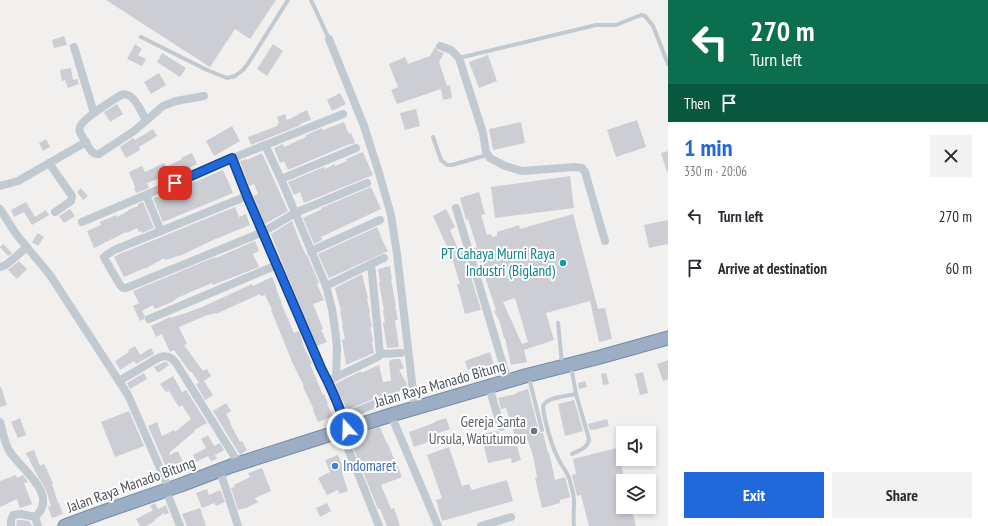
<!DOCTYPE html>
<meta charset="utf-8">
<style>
body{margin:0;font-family:"PT Sans Narrow",sans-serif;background:#f2f2f3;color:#2b2b33;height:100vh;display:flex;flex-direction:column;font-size:15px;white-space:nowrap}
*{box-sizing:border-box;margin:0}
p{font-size:13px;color:#7c7c81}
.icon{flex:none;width:22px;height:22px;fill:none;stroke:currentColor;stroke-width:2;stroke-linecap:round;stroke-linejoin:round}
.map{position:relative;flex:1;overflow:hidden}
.details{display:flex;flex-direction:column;background:#fff;width:320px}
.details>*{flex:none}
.banner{background:#0b6e4f;color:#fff;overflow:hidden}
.fabs{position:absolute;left:616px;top:426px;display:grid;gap:8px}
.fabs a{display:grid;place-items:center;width:40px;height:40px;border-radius:0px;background:#fff;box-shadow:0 2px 6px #0003;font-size:20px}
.pin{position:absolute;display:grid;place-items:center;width:34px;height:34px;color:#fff;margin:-17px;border-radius:8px;box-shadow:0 2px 6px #0006}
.me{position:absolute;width:44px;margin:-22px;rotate:340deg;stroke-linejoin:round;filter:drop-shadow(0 0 3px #0008)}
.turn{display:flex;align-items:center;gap:14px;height:84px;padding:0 16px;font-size:18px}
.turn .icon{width:52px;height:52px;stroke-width:2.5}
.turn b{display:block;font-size:28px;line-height:34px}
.then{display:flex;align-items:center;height:38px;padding:0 16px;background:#0003;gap:8px;font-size:15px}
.round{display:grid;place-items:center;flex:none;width:42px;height:42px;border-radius:0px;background:#f2f2f3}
.head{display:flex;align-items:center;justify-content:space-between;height:68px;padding:0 16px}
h1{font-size:24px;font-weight:700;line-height:30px;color:#2168db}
.button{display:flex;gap:8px;margin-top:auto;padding:8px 16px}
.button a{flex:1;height:46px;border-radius:0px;background:#2168db;color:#fff;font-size:16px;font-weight:700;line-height:46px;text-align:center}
.button a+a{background:#f2f2f3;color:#2b2b33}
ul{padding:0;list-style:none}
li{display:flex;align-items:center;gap:12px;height:52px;padding:0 16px}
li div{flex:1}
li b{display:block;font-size:15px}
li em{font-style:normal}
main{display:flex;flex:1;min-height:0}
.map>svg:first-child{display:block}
</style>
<main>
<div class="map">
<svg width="668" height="526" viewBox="0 0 668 526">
<rect width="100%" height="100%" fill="#f2efef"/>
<g fill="#ccced4" fill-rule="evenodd">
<polygon points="106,0 276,0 250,39 235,29 210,67"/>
<polygon points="64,36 67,45 54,48 52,40"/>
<polygon points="135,44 142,49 138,55 146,59 142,66 127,59"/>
<polygon points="273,44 283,51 267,76 257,69"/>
<polygon points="435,47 438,51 444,53 439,62 447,86 450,85 452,98 443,100 441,89 397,104 391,90 398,87 389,64 405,57 408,64 430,56"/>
<polygon points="162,53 186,68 180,77 157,62"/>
<polygon points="488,55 497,81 479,88 469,62"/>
<polygon points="71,68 73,80 77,79 79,84 68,88 65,80 62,81 60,70"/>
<polygon points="159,73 166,85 151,94 144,82"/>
<polygon points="340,93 346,104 332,111 327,100"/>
<polygon points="117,104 123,114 110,122 104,112"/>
<polygon points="416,109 420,126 405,130 400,113"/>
<polygon points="307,110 311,120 300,124 301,125 251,145 248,137 277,126 277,125 279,123 277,117 285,114 287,120 298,115 298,114"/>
<polygon points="637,120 646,147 616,157 607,130"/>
<polygon points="344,122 349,134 351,133 355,143 347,145 288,170 284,161 280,163 274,148 283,144 284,147 306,137 306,135 322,128 323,130"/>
<polygon points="521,122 525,143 493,150 489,129"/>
<polygon points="232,126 240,141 214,156 206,141"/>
<polygon points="153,129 157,136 139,147 140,150 126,158 120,147 133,138 135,140"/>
<polygon points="46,139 50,147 43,151 39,143"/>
<polygon points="668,151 668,171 667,172 661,153"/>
<polygon points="363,152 373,175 304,203 300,192 294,195 288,182 324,167 325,169 335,164 335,166 347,161 346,159"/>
<polygon points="192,153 197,164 187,169 185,166 169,173 171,176 159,182 158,179 147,183 149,188 136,193 134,188 135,187 129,172 142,166 145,172 164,163 166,167 182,159 181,158"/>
<polygon points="262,153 288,211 265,224 253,196 258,194 254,184 249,186 240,161 247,159 247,160"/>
<polygon points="223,170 233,193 163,222 153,198 164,195"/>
<polygon points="570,176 574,208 495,218 491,187"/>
<polygon points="371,187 381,209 321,237 322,240 314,244 303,218 322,209 321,208"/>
<polygon points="81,188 88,196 83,200 77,192"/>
<path d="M479,192L485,214L481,215L487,235L491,234L492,237L497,236V232L519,225L520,229L573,214L598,309L605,308L612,339L599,342L590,301L546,313L554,340L524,350L527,362L511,365L505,338H504L499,319H498L494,311L496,310L478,256H476L474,248L477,247L468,219L466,220L460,198ZM515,298L528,342L522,344L503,302Z"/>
<polygon points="26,202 35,217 46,210 49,215 32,225 24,212 14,217 11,210"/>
<polygon points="143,202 154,228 142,233 142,231 139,232 137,228 127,233 126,232 94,248 87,231 101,225 100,222 116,215 117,217 128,211 128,210 138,206 138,204"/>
<polygon points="235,207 239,217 246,214 250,225 213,240 182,255 165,260 164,258 145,269 145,268 124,277 114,257 117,255"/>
<polygon points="70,209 75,216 64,223 59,216"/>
<polygon points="446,209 455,227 450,230 458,249 462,247 481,310 465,314 457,284 460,284 453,261 451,262 447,254 450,253 433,216"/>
<polygon points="668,220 668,244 649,248 644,225"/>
<polygon points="292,221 300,242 306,255 307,255 319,283 317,284 324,300 313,304 323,329 321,330 327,342 317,346 283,265 271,234"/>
<polygon points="377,227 381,236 380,236 388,251 329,278 318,254"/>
<polygon points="38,233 44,237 38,246 32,242"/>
<polygon points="255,241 259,251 253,254 259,267 213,285 212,283 188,293 174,300 174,301 155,309 153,305 142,311 145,316 144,319 140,321 133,306 139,303 133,291 215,257 216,258"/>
<polygon points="3,244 12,253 8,256 0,247"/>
<polygon points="19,261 27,269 17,279 8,270"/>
<polygon points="390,266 392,279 391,279 396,306 395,306 398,320 395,320 399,347 387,348 383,323 385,323 383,310 384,310 379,283 380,282 378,269"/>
<polygon points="362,274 368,298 367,298 370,313 369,313 372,327 370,327 373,340 372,342 374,353 346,365 342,340 345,339 342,325 343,325 340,311 341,311 335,288"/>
<polygon points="272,277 277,289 276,289 282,303 281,303 294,333 299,331 305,350 312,363 310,364 323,395 324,394 328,403 327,404 333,416 318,422 313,410 314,410 303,387 304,386 291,360 291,359 271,310 272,310 265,295 261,296 260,294 216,314 215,313 205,316 179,327 187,344 184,345 203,371 207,369 211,376 204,381 213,395 205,400 196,384 199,383 191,371 190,372 174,350 170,352 162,334 156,337 151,326 170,317 171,318 200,308 252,284 253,286"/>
<polygon points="135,346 140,355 151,348 154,354 136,364 134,361 120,370 115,361 129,352 128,350"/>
<polygon points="490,352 495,370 486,373 484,366 468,370 465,361"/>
<polygon points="394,359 400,359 404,368 399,370 407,384 407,387 396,393 396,392 390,395 385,394 347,410 335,384 361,371 361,373 379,365 383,382 391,381 389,361"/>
<polygon points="668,360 668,379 663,381 657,364"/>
<polygon points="164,362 167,362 169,365 158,373 154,367"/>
<polygon points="643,372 648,393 640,395 635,374"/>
<polygon points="144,373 147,379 130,389 127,383"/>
<polygon points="606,373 609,384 603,385 601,374"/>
<polygon points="173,376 182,392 186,390 207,423 194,430 195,431 169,453 170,455 178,451 185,467 169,474 148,426 157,422 162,436 174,430 175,432 191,419 182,405 179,407 169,391 166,392 160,384"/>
<polygon points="585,381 587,387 579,389 578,383"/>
<polygon points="0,387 1,387 7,405 0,407"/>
<polygon points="528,389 539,431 540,433 543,433 548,453 549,452 555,480 565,477 570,497 560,500 560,503 542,508 535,478 537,477 533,456 527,438 516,440 506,408 501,409 498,398 516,394 516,393"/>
<polygon points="574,400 583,431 565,436 558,404"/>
<polygon points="226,403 231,411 226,414 231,423 230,423 240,442 242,441 247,450 240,455 213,411"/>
<polygon points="129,411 144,446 115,457 101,422"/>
<polygon points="20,418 26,435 18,438 11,422"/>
<polygon points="446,418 450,429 435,434 436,439 414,447 409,432 434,423 434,422"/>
<polygon points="607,419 609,426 594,430 593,429 590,430 588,424"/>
<polygon points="380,427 387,444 388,444 396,464 397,464 402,477 381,485 391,509 394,508 400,526 387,526 380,509 378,509 349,437"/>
<polygon points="497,431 499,432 500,443 515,439 521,460 512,463 511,458 488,463 484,446 483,446 481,434"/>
<polygon points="208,435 214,446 220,443 224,450 215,455 217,459 211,461 208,456 196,462 193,455 206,448 201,439"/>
<polygon points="449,447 462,486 469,484 472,490 507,480 513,501 442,521 436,500 442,498 427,455"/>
<polygon points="617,448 625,481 623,481 623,507 631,507 636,526 589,526 581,495 577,496 572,475 576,474 573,459"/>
<polygon points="34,450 40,466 44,464 53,483 52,484 58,503 59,503 63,514 52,518 48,507 51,506 46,490 37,475 26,453"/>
<polygon points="338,455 345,472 342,473 348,491 339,494 338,490 327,495 318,478 330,472 325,460"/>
<polygon points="262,468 271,491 255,498 258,502 246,508 238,510 231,488 235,487 234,485 250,477 248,473"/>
<polygon points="16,475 17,478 23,475 28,482 24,483 32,504 20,508 17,499 0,507 0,481"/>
<polygon points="116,489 119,498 108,501 106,492"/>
<polygon points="207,489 209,495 220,490 225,502 216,506 214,503 202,508 196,493"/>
<polygon points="155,503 158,509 166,505 169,513 165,515 164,513 154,520 155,521 146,526 140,526 136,519 153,510 150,506"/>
<polygon points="327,503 331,511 320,517 316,508"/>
<polygon points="200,508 206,526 187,526 182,514"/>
<polygon points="17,520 21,520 29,521 32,526 16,526"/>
</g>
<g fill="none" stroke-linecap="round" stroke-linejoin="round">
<defs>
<polyline id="trunk" points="65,526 103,512 181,485 231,466 391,415 525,376 600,357 668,338"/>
</defs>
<use href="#trunk" stroke="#748aa8" stroke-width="15"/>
<g stroke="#c1c9d1" stroke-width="4">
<polyline points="311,0 329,39"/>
<polyline points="141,37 207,70 227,78 235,76 243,70 249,62 288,0"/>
<polyline points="459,58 596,25 616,25 641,15 645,16 653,26 668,64"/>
<polyline points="433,137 441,160 447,165 452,165 487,155"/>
<polyline points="558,323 562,364"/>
<path d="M571,366L576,394C567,396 547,397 543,406C544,419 551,444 557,456C560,464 566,470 569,478C571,485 574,494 574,502C574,510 573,517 574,526"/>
<polyline points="529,378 542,430"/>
<path d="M572,454C580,450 588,448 589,439L576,394"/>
</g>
<g stroke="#c1c9d1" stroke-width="8">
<polyline points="329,39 364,126 379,173 391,215 397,254 415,408"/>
<polyline points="440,46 451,50 459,58 466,80 483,133 486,152 490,158 505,166 522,171 575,167 582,168 585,172 605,241"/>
<polyline points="74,47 94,113"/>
<path d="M86,142C89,148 92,155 99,154L134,131L163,106L176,101L204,96"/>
<polyline points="265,145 281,179 326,286 332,309 336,337 337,349 336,377 328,381"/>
<path d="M233,158L247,196L321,368C331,387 340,408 347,429"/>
<polyline points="49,163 72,196 71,201 55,212"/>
<polyline points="281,179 356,148"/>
<path d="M0,186L18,181L86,142C83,138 78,132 80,127C82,119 113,100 121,95C133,90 141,112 146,120"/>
<polyline points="146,195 161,231"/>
<polyline points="247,196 114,250 105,256 104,257 106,261 120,285 123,288 126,288 263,232 295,213 367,183"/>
<polyline points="456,208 508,381"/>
<polyline points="0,209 16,234 50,275 128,395 132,404 169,489"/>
<polyline points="82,222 233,158 343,114"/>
<polyline points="311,251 380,220"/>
<polyline points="371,264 384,258"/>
<polyline points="0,267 6,265 27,247"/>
<polyline points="326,286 371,264 380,354 378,357 336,377"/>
<polyline points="149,319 277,265"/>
<polyline points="380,354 401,353"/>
<path d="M119,381L158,358C166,354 171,357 176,363L239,464"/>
<polyline points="489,387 501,427"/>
<polyline points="391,415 438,526"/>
<polyline points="343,417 387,399"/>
<path d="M0,422C3,432 4,443 10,452C21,469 60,495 35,517"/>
<polyline points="341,431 379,526"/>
<polyline points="220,471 238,526"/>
<polyline points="166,490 180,526"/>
<polyline points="11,526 11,521 13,515 21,514 35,517 38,526"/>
<polyline points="481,526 511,517"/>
</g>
<use href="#trunk" stroke="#9caec4" stroke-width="13"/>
</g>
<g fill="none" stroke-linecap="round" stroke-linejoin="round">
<defs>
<path id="route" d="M175,183L232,158L247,196L321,368C331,387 340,408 347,429"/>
</defs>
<use href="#route" stroke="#15448e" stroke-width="10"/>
<use href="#route" stroke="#2168db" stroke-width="7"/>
</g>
<circle fill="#0f9aa8" stroke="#fff" stroke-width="1.5" cx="563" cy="263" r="4"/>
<circle fill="#6b7280" stroke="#fff" stroke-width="1.5" cx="534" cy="431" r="4"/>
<circle fill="#3f7fe0" stroke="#fff" stroke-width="1.5" cx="335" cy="466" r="4"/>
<g text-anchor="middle" stroke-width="4" stroke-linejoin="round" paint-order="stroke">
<g font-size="15" fill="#0d838f" stroke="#fff" text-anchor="end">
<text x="555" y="259">PT Cahaya Murni Raya<tspan x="555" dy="17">Industri (Bigland)</tspan></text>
</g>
<g font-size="15" fill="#48525c" stroke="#fff">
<text transform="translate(440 384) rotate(-16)" y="5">Jalan Raya Manado Bitung</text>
<text transform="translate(131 485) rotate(-20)" y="5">Jalan Raya Manado Bitung</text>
</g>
<g font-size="15" fill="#5b616d" stroke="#fff" text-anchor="end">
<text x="526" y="427">Gereja Santa<tspan x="526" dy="17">Ursula, Watutumou</tspan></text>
</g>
<g font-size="15" fill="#366cbe" stroke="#fff" text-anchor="start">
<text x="343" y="471">Indomaret</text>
</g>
</g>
</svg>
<div class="fabs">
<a><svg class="icon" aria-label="sound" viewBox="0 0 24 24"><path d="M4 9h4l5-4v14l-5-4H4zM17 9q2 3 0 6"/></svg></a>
<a><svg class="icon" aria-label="layers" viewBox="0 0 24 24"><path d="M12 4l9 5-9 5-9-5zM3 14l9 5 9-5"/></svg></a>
</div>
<div class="pin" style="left:175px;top:183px;background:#d93025"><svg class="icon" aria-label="arrive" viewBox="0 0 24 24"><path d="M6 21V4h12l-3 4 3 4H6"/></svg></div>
<svg class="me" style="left:347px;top:429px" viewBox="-20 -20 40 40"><circle r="17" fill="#2168db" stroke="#fff" stroke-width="3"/><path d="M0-11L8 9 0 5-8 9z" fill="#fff"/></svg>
</div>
<section class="details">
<div class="banner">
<div class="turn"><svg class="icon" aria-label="left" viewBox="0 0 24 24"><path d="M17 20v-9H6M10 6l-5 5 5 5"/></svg><div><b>270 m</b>Turn left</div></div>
<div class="then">Then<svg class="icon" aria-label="arrive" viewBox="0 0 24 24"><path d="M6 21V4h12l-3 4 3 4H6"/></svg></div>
</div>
<div class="head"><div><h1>1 min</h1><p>330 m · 20:06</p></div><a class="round"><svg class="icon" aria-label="close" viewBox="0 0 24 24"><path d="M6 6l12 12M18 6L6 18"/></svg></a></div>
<ul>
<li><svg class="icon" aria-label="left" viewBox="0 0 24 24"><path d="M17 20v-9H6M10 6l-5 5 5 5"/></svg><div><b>Turn left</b></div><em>270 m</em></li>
<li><svg class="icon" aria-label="arrive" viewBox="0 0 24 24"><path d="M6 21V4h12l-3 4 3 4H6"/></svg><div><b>Arrive at destination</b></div><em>60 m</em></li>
</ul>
<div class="button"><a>Exit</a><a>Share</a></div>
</section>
</main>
